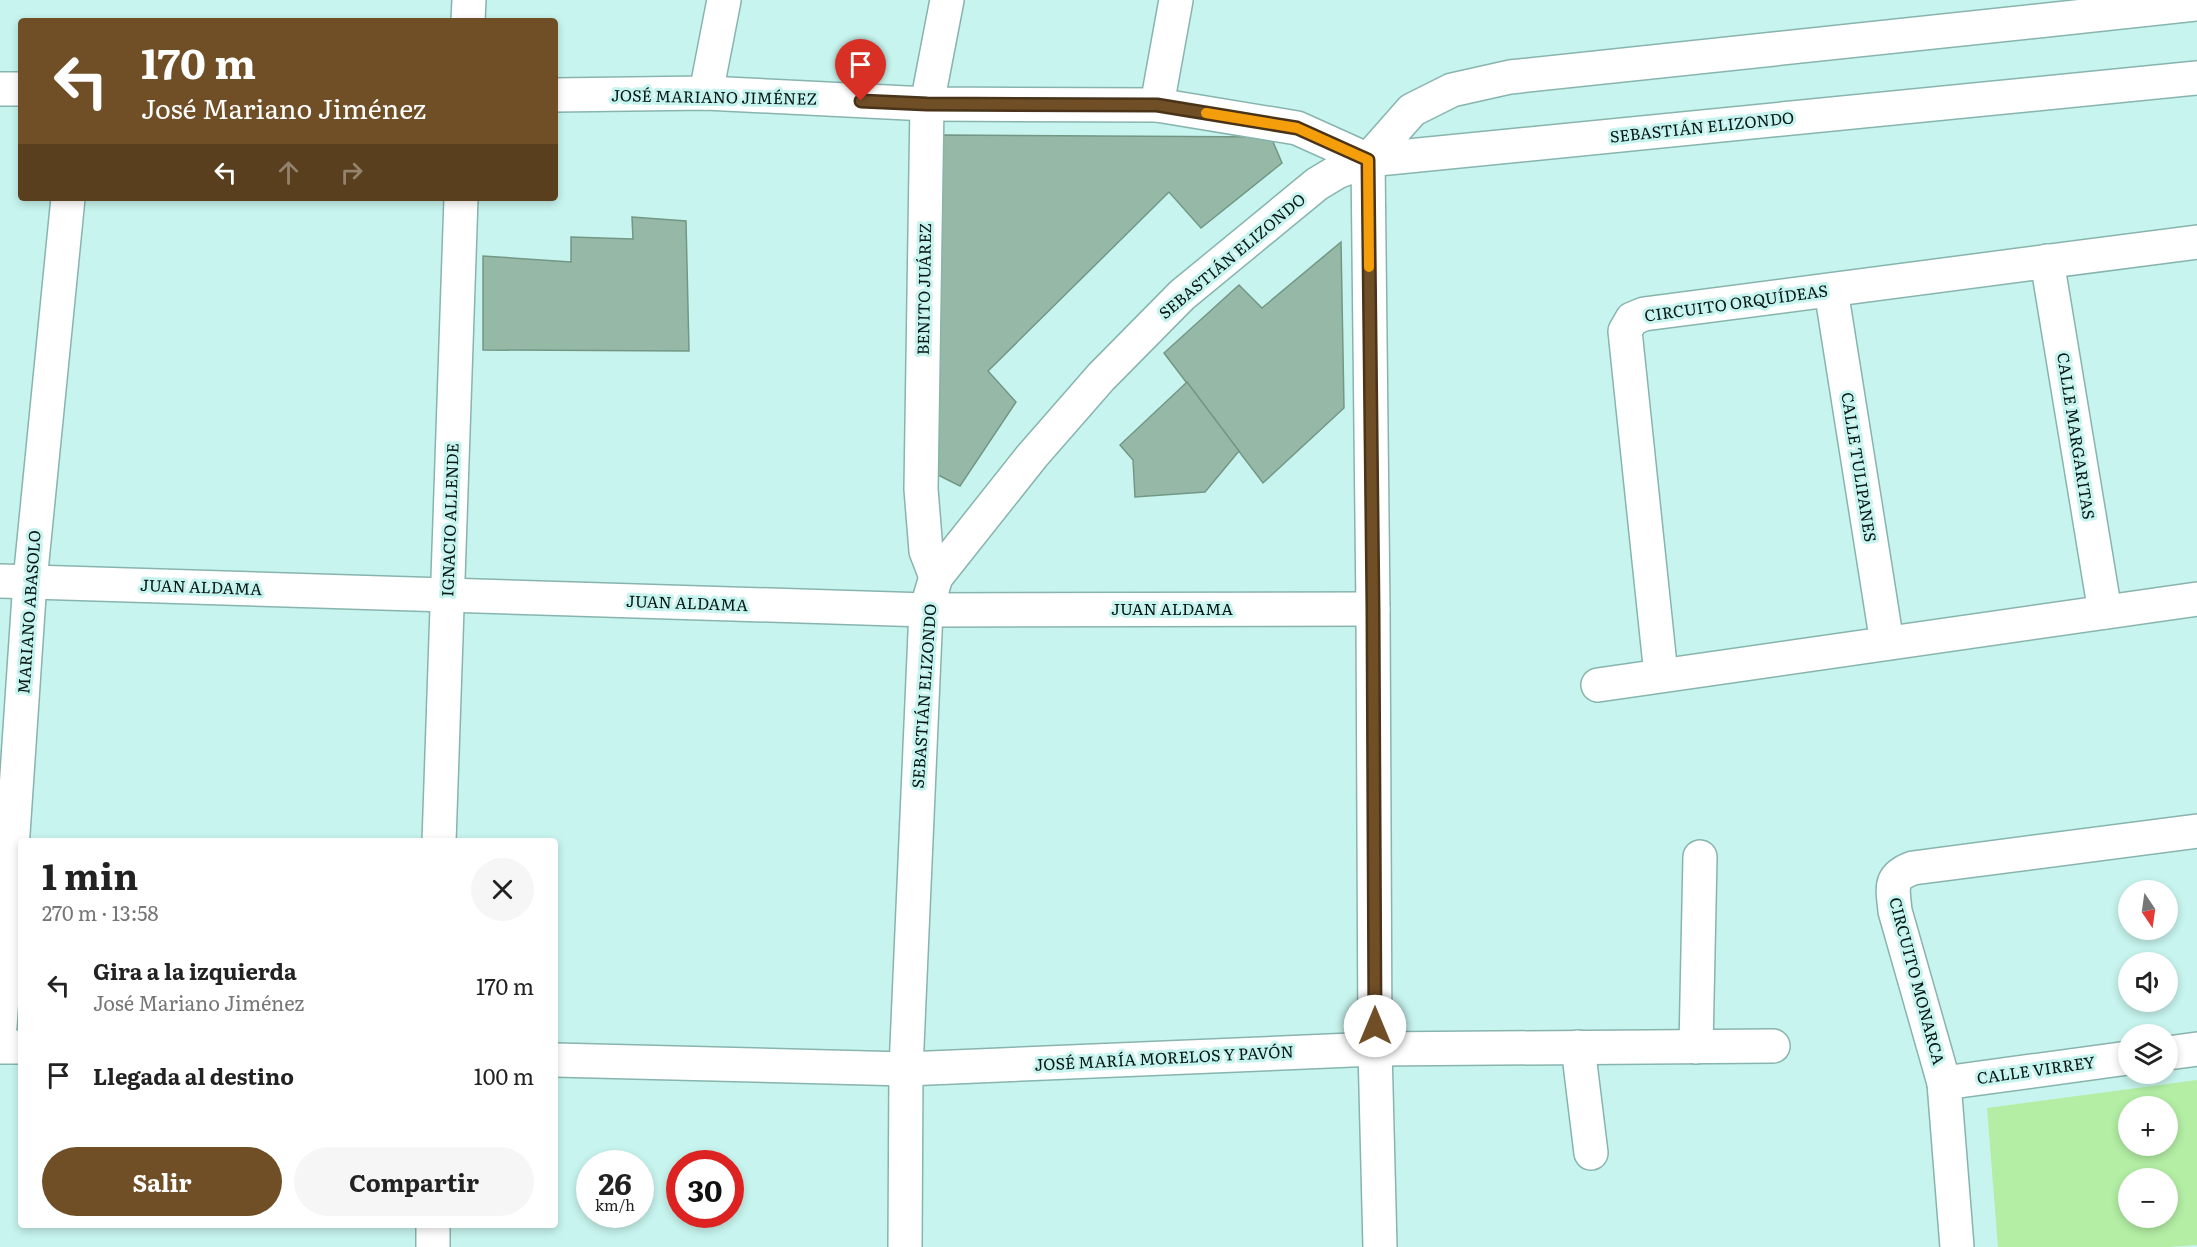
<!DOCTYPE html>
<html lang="es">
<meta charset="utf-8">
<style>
body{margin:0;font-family:Literata,serif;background:#f6f6f6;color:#222;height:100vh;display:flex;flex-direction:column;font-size:22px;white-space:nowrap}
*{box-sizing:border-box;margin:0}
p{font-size:20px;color:#767676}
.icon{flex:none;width:33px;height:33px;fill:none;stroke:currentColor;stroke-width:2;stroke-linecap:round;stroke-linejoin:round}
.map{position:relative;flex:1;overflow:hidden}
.panel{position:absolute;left:18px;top:838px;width:540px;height:390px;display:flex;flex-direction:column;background:#fff;border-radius:6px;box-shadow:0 3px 9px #0003}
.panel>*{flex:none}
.guide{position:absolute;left:18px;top:18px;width:540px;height:183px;border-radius:6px;box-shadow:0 3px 9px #0003;background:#704f26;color:#fff;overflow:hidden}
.needle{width:39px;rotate:167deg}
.buttons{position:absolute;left:2118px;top:880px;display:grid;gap:12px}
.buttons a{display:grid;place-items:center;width:60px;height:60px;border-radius:50%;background:#fff;box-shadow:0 3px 9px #0003;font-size:30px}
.speed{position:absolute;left:576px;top:1150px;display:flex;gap:12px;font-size:30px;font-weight:700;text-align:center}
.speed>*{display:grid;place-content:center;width:78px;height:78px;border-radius:50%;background:#fff;box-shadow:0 3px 9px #0003;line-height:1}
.speed small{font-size:15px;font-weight:400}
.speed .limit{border:9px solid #d22;background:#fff;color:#111}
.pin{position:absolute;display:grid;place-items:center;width:51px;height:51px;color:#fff;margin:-62px -26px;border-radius:50% 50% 50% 0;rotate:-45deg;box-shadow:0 0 6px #0007}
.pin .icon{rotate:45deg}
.me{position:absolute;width:66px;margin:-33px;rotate:0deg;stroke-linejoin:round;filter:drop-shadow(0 0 4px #0008)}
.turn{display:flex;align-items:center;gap:21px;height:126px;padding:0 24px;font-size:27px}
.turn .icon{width:78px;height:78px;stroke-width:2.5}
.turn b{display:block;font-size:42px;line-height:51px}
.lanes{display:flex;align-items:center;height:57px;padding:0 24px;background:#0003;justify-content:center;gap:30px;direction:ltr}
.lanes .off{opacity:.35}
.round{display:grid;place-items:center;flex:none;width:63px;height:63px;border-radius:32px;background:#f6f6f6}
.headline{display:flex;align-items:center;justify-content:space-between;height:102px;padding:0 24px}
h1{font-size:36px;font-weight:700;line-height:45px}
.cta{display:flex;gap:12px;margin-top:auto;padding:12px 24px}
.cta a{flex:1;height:69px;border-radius:36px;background:#704f26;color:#fff;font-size:24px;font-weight:700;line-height:69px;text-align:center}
.cta a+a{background:#f6f6f6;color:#222}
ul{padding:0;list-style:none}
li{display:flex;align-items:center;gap:18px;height:90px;padding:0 24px}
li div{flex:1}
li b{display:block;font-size:22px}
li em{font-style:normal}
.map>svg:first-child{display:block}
</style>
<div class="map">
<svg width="2197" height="1247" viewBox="0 0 2197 1247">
<rect width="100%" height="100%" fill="#c7f4ee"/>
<path fill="#b3eea4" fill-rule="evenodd" d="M2197,1080V1245L2168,1247H1998L1987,1108ZM2128,1107H2168V1146H2128ZM2128,1179H2168V1218H2128Z"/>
<g fill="#95b9a6" stroke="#739785" stroke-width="1.5">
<polygon points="943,135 1271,137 1282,163 1201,228 1169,192 988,371 1016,402 960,486 938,475"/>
<polygon points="632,217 686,221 689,351 483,350 483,256 571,262 571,237 633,239"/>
<polygon points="1341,242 1344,408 1263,483 1164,353 1239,285 1262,308"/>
<polygon points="1187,382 1239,451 1205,492 1135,497 1133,460 1120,445"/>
</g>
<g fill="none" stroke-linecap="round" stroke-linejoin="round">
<defs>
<g id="minor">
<polyline points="468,21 469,0"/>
<polyline points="0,89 21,89"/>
<polyline points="706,93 724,0"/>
<polyline points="555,95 706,93 927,104 1157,105 1297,128 1368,160"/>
<polyline points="1157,105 1176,0"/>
<polyline points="1368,160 1373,609 1375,1049 1380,1247"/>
<polyline points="1368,160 1412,110 1452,90 1510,77 2197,4"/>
<polyline points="2047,261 2105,612"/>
<polyline points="1831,290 1887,643"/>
<polyline points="936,577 926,551 921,489 927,104 947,0"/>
<polyline points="0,581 926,610 1373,609"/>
<polyline points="1661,675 1625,331 1632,319 1644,314 2197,242"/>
<polyline points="1598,685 2197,599"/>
<polyline points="439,842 461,198"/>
<polyline points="0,1027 30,581 68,198"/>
<polyline points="0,1047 21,1047"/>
<polyline points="1578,1047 1591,1153"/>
<polyline points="1696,1047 1700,857"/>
<polyline points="2168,1053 2197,1049"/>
<polyline points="555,1060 906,1069 1375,1049 1773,1046"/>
<polyline points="1944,1083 2128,1058"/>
<polyline points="433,1226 433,1247"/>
<polyline points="905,1247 906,1069 926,610 936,577 1032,456 1101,377 1182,295 1317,184 1337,172 1368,160 2197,78"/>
<path d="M1957,1247L1944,1083L1895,911C1893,888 1888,877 1913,868L2197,831"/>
</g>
</defs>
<use href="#minor" stroke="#88b4ae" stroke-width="36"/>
<use href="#minor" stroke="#fff" stroke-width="33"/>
</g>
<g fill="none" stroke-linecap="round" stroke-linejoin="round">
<defs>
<polyline id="route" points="861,101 927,104 1157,105 1297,128 1368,160 1373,609 1375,1026"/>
</defs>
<use href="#route" stroke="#493319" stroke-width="15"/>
<use href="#route" stroke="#704f26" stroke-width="10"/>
<polyline stroke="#f59e0b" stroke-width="10" points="1206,113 1297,128 1368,160 1369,267"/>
</g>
<g text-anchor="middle" stroke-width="6" stroke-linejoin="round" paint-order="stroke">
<g font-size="16" fill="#051614" stroke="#c7f4ee">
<text transform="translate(714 97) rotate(1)" y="6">JOSÉ MARIANO JIMÉNEZ</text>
<text transform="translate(1702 127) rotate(-6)" y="6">SEBASTIÁN ELIZONDO</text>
<text transform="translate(1232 256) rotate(-40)" y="6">SEBASTIÁN ELIZONDO</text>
<text transform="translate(924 289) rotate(-89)" y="6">BENITO JUÁREZ</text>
<text transform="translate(1736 303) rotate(-8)" y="6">CIRCUITO ORQUÍDEAS</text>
<text transform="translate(2076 436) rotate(81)" y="6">CALLE MARGARITAS</text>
<text transform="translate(1859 467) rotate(81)" y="6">CALLE TULIPANES</text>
<text transform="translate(450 520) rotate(-88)" y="6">IGNACIO ALLENDE</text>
<text transform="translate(201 587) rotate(2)" y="6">JUAN ALDAMA</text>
<text transform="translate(687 603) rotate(2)" y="6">JUAN ALDAMA</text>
<text x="1172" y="615">JUAN ALDAMA</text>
<text transform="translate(29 612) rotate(-86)" y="6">MARIANO ABASOLO</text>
<text transform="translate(924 696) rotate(-86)" y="6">SEBASTIÁN ELIZONDO</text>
<text transform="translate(1917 981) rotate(75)" y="6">CIRCUITO MONARCA</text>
<text transform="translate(1164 1058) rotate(-3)" y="6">JOSÉ MARÍA MORELOS Y PAVÓN</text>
<text transform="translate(2036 1070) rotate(-8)" y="6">CALLE VIRREY</text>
</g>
</g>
</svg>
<div class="buttons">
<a><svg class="needle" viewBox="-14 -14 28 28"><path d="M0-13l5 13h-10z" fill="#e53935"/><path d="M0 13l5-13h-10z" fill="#767676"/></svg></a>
<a><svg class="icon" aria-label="sound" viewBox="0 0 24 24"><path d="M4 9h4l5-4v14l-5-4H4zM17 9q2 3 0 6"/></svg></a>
<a><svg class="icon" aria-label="layers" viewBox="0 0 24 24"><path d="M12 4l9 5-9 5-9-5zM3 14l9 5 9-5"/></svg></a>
<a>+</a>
<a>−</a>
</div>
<div class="speed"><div>26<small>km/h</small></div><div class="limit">30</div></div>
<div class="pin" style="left:861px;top:101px;background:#d93025"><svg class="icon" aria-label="arrive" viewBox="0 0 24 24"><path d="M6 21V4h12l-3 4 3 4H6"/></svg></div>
<svg class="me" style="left:1375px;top:1026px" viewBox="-20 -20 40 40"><circle r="19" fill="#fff"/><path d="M0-13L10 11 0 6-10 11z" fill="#704f26"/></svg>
<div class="guide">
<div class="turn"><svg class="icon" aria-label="left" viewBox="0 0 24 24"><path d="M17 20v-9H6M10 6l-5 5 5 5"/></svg><div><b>170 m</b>José Mariano Jiménez</div></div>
<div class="lanes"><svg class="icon" aria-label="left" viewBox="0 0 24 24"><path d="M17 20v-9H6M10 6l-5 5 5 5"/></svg><svg class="icon off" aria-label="ahead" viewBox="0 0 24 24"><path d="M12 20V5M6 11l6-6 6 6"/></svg><svg class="icon off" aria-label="right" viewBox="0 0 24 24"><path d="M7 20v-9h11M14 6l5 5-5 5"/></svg></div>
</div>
<section class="panel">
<div class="headline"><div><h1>1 min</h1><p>270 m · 13:58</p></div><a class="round"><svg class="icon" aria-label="close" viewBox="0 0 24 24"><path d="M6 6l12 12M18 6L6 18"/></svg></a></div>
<ul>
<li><svg class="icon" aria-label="left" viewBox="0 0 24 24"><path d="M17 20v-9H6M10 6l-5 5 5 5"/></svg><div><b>Gira a la izquierda</b><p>José Mariano Jiménez</p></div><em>170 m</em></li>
<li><svg class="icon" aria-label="arrive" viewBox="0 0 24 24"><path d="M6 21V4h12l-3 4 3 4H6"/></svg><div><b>Llegada al destino</b></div><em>100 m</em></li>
</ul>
<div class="cta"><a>Salir</a><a>Compartir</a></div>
</section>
</div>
